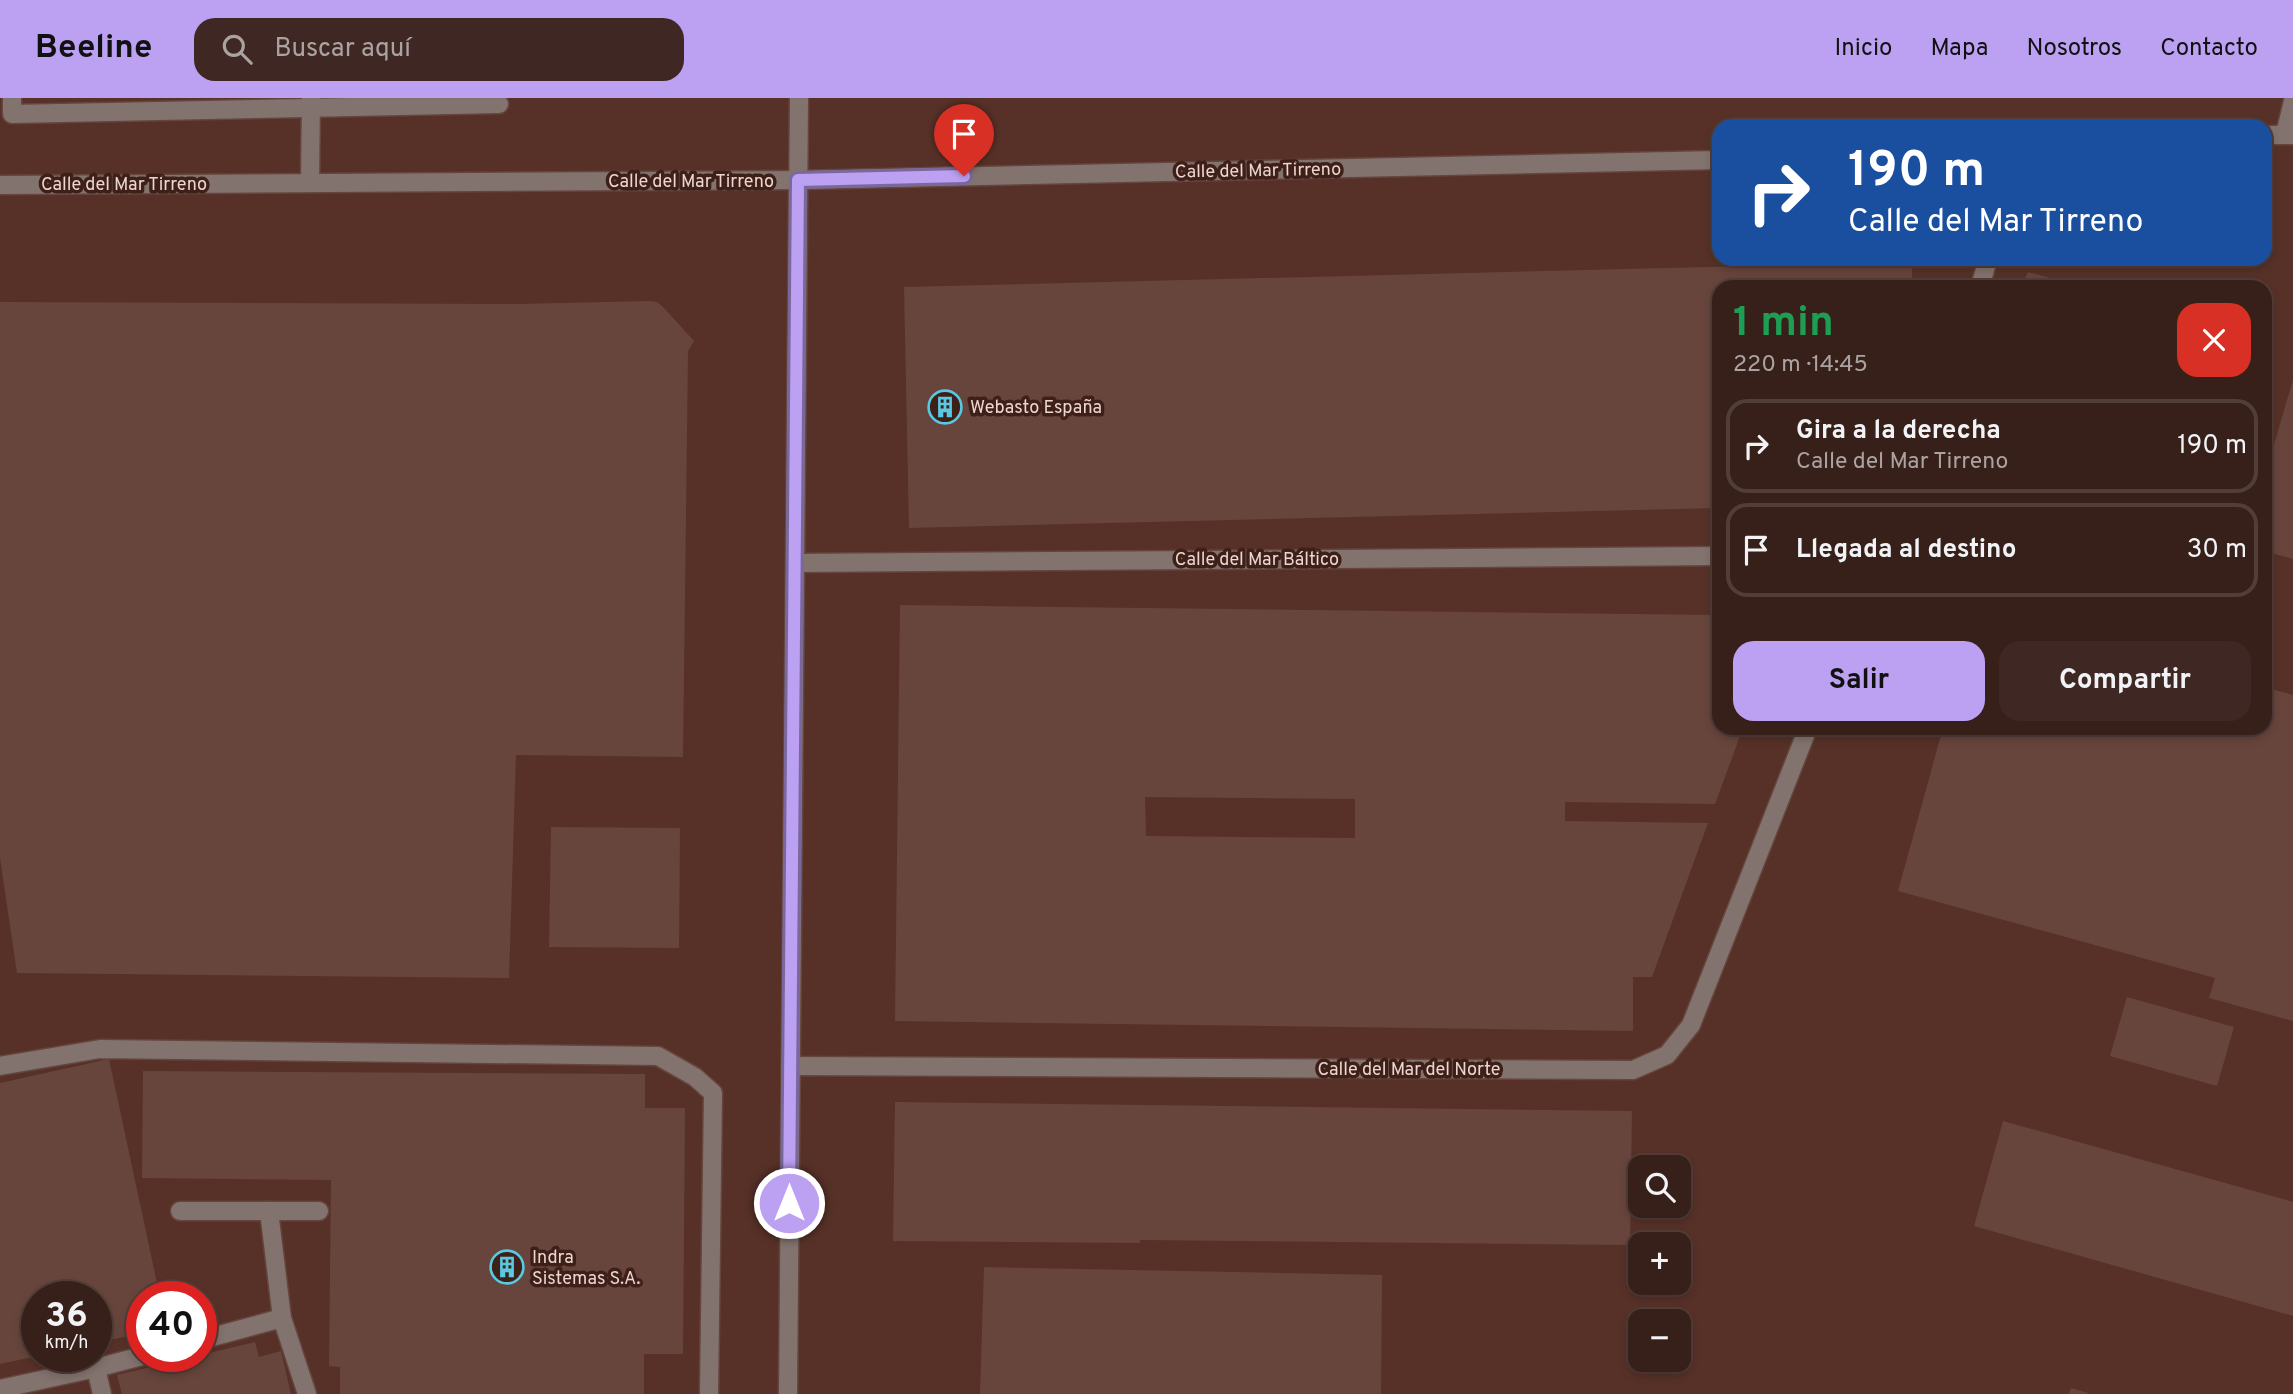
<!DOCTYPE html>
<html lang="es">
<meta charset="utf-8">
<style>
body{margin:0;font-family:Overpass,sans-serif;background:#3f2823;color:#f1f3f6;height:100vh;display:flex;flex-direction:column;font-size:26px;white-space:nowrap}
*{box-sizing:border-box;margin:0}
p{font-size:23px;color:#aba3a2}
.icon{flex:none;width:38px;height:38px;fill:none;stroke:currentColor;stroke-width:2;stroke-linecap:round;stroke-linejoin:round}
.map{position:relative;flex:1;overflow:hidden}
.sheet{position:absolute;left:1712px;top:182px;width:560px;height:455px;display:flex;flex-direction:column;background:#38201a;border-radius:21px;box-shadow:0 4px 10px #0003,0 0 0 2px #523e39}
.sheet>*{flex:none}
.banner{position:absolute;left:1712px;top:21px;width:560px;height:147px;border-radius:21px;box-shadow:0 4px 10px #0003,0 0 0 2px #523e39;background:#1a4fa0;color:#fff;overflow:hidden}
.controls{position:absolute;left:1628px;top:1057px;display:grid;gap:14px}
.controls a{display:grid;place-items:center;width:63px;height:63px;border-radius:14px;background:#38201a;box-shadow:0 4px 10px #0003,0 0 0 2px #523e39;font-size:35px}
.speed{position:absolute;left:21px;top:1183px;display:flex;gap:14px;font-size:35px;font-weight:700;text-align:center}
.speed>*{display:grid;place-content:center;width:91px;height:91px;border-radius:50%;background:#38201a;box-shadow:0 4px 10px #0003,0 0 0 2px #523e39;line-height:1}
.speed small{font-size:18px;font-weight:400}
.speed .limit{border:10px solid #d22;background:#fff;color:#111}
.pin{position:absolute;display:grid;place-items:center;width:60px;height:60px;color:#fff;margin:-72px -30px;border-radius:50% 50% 50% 0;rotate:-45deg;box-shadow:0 0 7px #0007}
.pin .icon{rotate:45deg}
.me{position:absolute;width:77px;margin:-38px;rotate:0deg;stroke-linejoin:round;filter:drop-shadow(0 0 5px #0008)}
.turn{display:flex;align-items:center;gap:24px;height:147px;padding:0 21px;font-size:32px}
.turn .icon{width:91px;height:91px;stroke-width:2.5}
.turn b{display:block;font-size:49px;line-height:60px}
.round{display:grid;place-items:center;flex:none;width:74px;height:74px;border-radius:21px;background:#3f2823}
.overview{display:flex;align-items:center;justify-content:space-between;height:119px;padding:0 21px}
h1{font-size:42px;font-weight:700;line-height:52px;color:#1e9e55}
.cta{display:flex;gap:14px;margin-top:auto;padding:14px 21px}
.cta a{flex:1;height:80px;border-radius:21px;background:#bca0f2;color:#111;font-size:28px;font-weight:700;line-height:80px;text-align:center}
.cta a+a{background:#3f2823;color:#f1f3f6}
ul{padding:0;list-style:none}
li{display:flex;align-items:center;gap:21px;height:94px;margin:0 14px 10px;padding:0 7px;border:4px solid #523e39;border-radius:21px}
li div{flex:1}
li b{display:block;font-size:26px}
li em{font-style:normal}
header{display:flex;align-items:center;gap:42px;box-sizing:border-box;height:98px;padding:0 35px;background:#bca0f2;color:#111}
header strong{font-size:33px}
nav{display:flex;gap:38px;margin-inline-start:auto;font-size:24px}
.search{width:490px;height:63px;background:#3f2823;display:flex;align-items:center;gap:18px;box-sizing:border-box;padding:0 24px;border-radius:21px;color:#aba3a2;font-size:26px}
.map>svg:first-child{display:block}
</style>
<header>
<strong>Beeline</strong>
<div class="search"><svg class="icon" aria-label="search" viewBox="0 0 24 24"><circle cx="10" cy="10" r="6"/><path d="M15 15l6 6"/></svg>Buscar aquí</div>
<nav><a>Inicio</a><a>Mapa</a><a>Nosotros</a><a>Contacto</a></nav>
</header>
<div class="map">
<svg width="2293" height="1296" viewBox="0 0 2293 1296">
<rect width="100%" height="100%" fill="#4a2a22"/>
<path fill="#573127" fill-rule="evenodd" d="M0,0H2293V1296H0ZM1718,28H2264V161H1718ZM1718,189H2264V630H1718ZM1640,1069H1678V1108H1640ZM1640,1146H1678V1185H1640ZM37,1199H96V1258H37ZM142,1199H201V1258H142ZM1640,1223H1678V1262H1640Z"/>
<g fill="#67453c" fill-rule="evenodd">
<polygon points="1912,164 1912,189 1718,189 1718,410 909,430 904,189"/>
<polygon points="2028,174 2079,188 2079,189 2021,189"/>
<polygon points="650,203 657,204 664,210 694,243 688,253 683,659 516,657 509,880 17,875 0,760 0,204 519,206"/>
<polygon points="2293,282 2293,461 2264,453 2264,380"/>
<path d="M900,507L1718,517V630H1743L1715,706L1565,704V723L1708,725L1652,879H1633V933L895,923ZM1145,699L1355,701V740L1146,738Z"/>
<polygon points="2264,589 2293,597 2293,923 2209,900 2215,880 1898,793 1943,630 2264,630"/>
<polygon points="551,729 680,730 679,850 549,849"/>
<polygon points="2127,899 2234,929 2217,988 2110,958"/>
<polygon points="109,961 160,1199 142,1199 142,1235 96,1245 96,1199 37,1199 37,1258 0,1266 0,985"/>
<polygon points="143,973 645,976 645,1010 685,1010 683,1256 644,1256 644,1296 340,1296 340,1269 329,1268 331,1082 142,1080"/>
<polygon points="895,1004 1632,1013 1630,1147 1140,1142 1140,1145 893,1143"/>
<polygon points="2003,1023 2293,1104 2293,1218 1974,1128"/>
<polygon points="984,1169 1382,1177 1381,1296 980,1296"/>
<polygon points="255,1244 259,1259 281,1253 291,1296 122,1296 117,1277"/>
<polygon points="2071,1290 2088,1295 2088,1296 2069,1296"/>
</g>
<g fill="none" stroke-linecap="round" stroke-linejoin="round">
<defs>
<g id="minor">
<polyline points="12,0 12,16 499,6"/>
<polyline points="2285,36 2293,3"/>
<polyline points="2264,37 2293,37"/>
<polyline points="310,85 311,0"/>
<polyline points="0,87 798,82 1718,62"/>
<polyline points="1980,189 1988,161"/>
<polyline points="795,465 1718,458"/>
<polyline points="0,968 100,951 658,958 695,979 713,995 709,1296"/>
<polyline points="791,968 1633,972 1667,957 1691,927 1808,630"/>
<polyline points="180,1113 319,1113"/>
<polyline points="269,1113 282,1220"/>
<polyline points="201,1242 282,1220 307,1296"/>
<polyline points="96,1270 142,1258"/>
<polyline points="0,1291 96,1270 102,1296"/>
<polyline points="788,1296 799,0"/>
</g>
</defs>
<use href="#minor" stroke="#64463e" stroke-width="21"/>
<use href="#minor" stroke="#83736e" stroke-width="18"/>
</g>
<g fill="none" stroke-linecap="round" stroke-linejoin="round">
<defs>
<polyline id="route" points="789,1105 798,82 964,78"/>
</defs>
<use href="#route" stroke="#7a689d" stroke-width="18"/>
<use href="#route" stroke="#bca0f2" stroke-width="12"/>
</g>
<defs>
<symbol id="building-ring" viewBox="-11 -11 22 22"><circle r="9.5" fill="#3f2019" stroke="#57c9e2" stroke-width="1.5"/><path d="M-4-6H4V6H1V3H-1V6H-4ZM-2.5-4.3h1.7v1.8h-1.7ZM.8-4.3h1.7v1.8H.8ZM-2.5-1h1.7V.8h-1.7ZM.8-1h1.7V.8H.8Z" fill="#57c9e2"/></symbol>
</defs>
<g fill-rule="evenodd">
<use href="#building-ring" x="926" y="290" width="38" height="38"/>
<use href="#building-ring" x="488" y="1150" width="38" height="38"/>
</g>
<g text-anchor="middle" stroke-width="7" stroke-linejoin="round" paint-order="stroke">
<g font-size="18" fill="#ebd6d0" stroke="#3f2019">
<text transform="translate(1258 72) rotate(-1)" y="6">Calle del Mar Tirreno</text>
<text x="691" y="89">Calle del Mar Tirreno</text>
<text x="124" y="92">Calle del Mar Tirreno</text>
<text x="1257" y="467">Calle del Mar Báltico</text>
<text x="1409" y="977">Calle del Mar del Norte</text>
</g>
<g font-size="18" fill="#ebd6d0" stroke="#3f2019" text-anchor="start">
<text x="970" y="315">Webasto España</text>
<text x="532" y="1165">Indra<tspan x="532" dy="21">Sistemas S.A.</tspan></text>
</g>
</g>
</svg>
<div class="controls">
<a><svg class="icon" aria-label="search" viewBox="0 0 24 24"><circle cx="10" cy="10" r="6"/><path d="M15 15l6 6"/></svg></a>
<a>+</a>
<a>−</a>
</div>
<div class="speed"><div>36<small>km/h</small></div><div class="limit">40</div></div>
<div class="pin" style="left:964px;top:78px;background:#d93025"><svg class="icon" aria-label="arrive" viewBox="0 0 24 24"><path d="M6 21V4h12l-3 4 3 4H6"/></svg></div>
<svg class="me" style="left:789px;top:1105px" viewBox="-20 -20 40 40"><circle r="17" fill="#bca0f2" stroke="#fff" stroke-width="3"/><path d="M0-11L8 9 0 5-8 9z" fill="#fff"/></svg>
<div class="banner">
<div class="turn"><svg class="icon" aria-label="right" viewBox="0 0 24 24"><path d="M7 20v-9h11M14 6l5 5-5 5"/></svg><div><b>190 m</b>Calle del Mar Tirreno</div></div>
</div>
<section class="sheet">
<div class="overview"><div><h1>1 min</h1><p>220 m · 14:45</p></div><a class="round" style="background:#d93025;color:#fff"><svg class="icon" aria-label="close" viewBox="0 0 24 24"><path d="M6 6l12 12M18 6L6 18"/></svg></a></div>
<ul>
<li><svg class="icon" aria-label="right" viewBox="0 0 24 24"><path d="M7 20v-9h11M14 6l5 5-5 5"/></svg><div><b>Gira a la derecha</b><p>Calle del Mar Tirreno</p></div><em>190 m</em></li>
<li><svg class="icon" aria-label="arrive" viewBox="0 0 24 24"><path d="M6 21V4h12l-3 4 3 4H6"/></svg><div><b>Llegada al destino</b></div><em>30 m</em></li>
</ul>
<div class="cta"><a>Salir</a><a>Compartir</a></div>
</section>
</div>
